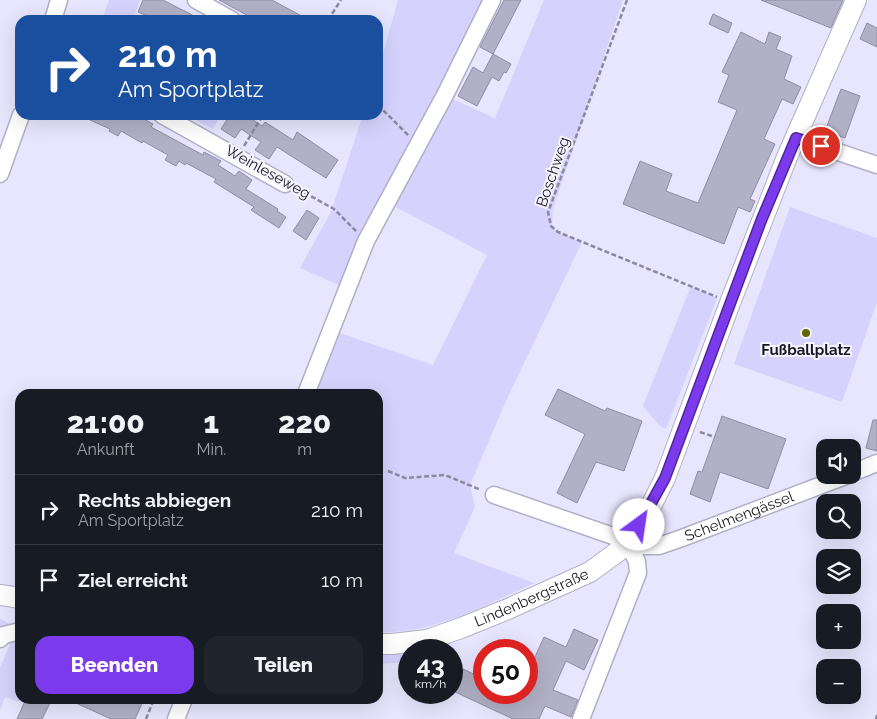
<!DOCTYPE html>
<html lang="de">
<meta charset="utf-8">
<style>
body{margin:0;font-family:Raleway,sans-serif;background:#20242c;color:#f1f3f6;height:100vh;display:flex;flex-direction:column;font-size:19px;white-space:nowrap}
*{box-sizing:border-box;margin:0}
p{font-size:16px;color:#9ea1a6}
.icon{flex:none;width:28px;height:28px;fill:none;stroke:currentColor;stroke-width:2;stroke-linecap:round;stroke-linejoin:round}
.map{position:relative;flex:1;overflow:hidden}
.sheet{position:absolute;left:15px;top:389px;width:368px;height:315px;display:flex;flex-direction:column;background:#171b24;border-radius:15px;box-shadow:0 5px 20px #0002}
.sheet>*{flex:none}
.guide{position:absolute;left:15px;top:15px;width:368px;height:105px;border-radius:15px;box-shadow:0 5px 20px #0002;background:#1a4fa0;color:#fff;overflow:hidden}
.tools{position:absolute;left:816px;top:439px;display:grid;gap:10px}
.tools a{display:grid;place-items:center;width:45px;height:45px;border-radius:10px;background:#171b24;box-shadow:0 5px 20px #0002;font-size:25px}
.speed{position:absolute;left:398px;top:639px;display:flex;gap:10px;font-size:25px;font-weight:700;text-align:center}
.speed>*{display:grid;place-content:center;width:65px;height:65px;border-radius:50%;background:#171b24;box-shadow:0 5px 20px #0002;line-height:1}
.speed small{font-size:12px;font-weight:400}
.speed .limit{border:8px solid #d22;background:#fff;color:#111}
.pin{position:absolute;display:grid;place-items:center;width:42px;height:42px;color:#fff;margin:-21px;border:2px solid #fff;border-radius:50%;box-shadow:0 1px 5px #0007}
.me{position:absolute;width:55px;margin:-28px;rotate:31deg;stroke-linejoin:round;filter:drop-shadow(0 0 4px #0008)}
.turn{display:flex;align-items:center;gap:18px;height:105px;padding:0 20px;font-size:22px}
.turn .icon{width:65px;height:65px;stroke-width:2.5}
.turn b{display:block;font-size:35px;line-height:42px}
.eta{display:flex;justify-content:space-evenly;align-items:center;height:85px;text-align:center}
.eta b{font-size:30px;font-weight:800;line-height:35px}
.primary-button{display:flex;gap:10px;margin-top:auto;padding:10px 20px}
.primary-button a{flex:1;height:58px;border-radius:15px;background:#7c3aed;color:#fff;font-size:20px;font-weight:800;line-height:58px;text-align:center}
.primary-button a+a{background:#20242c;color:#f1f3f6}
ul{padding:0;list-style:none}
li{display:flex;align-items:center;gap:15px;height:70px;padding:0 20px;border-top:1px solid #363941}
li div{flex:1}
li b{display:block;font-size:19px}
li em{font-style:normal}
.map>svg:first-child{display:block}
</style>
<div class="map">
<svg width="877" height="719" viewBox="0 0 877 719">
<rect width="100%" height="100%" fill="#e8e6fe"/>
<g fill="#d5d2fd">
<polygon points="109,0 140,0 133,20 102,20"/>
<path d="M398,0H488L439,93L495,118L544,0H623L553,209L552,226L558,232L582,242L506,401L470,485L475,507L454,553L534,583C486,605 432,635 378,632V394H306L331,330L433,365L487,255L386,202L345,288L300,268L331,212L363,115H378V71Z"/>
<polygon points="186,115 221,115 213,129"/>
<polygon points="790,207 877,238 877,302 842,402 734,364"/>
<polygon points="691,286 717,298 666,429 660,426 643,406"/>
<polygon points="0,619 20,628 21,699 19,702 5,697 0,711 0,668 10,644 0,639"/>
<polygon points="432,646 431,650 409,650 409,662 378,664 378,649"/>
</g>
<g fill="#b1b0c6" stroke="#8f8da3">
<polygon points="143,0 163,0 202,20 157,20 138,12"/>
<polygon points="219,0 272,0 309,20 256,20"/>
<polygon points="504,0 521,0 493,54 480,47"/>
<polygon points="761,0 843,0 831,28"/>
<polygon points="713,14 732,23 728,33 709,24"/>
<polygon points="867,23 877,28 877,47 860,39"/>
<polygon points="741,32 765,44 769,32 781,37 776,49 792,56 784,79 801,87 793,104 782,99 764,139 775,144 750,199 755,201 750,212 738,207 724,244 623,204 640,161 672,174 666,191 698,203 737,110 718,102 729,75 722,72"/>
<polygon points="493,54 511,64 506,73 504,72 499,81 492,77 477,106 458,96 473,67 483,73"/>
<polygon points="841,89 860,96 845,138 825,131"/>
<polygon points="79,115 136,115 153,124 151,127 203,155 204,152 221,161 218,165 235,176 239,171 252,180 246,189 278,209 277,211 286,217 279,228 251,210 254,207 214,182 216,179 186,163 185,165 179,161 176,166 165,160 168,155 143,141 142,143 121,131 118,136 109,131 110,129"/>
<polygon points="230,115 246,115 262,126 265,122 293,140 297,132 338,160 326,178 277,147 269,159 255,150 261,142 241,129 235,138 221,129"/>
<polygon points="307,210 319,218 306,240 293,231"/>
<polygon points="558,389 605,411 607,408 642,421 624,471 596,462 577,503 557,493 585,434 545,415"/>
<polygon points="722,416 786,439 768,489 720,472 710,502 690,494 698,471 702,472"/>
<polygon points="873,420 877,420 877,451 866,448"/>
<polygon points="574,629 598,640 584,670 566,661 553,690 578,700 571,717 545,706 539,719 513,719 451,690 451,672 460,677 463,669 484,679 484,692 526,692 526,656 534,659 544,637 566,647"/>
<polygon points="26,699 52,699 42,719 17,719"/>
<polygon points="67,699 144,699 135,719 111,719"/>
</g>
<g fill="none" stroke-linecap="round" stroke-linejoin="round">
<defs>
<g id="minor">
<polyline points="196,0 232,20"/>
<polyline points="53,20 59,0"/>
<polyline points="162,115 285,184"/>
<polyline points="796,138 877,165"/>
<polyline points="0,174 21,115"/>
<polyline points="306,394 366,241 445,95 492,0"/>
<polyline points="852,473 877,463"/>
<path id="s1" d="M494,495L642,546H659L682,538L848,475"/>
<polyline points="0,639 4,635 20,631"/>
<polyline points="176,719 184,699"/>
<polyline points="581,719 638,573 637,562 628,541"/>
</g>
<g id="major">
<polyline points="0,595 20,598"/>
<path id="s2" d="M378,644H392L427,640L461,628L508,609L590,572L620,550L628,541L648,512L665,478L730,303L787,157L856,0"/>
</g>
</defs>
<use href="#minor" stroke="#b1afc5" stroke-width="19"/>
<use href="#major" stroke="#b1afc5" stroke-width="22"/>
<g stroke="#8b8a9b" stroke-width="2.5" stroke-dasharray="5 2.5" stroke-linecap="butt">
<polyline points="627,0 548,212 551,226 558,232 717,297"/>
<polyline points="328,20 341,0"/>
<polyline points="378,105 409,136"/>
<polyline points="244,146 263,115"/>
<polyline points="298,189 334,209 356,231"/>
<polyline points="700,432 715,437"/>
<polyline points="388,471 405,478 445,475 481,490"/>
<polyline points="146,719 154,699"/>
<polyline points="876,719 877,715"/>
</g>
<use href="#minor" stroke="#fff" stroke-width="16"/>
<use href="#major" stroke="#fff" stroke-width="20"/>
</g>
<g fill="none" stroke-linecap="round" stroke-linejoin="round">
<defs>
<polyline id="route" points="639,525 665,478 761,221 796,138 821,146"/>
</defs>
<use href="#route" stroke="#51269a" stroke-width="12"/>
<use href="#route" stroke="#7c3aed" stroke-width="9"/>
</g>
<circle fill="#636602" stroke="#f6f5ff" stroke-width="2" cx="806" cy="333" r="5"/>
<g text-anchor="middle" stroke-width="4" stroke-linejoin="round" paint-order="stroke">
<g font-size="15" fill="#181720" stroke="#f6f5ff">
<text transform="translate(268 172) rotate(29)" y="5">Weinleseweg</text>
<text transform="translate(553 172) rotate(-71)" y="5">Boschweg</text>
<text dy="5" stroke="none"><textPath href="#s1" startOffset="259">Schelmengässel</textPath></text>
<text dy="5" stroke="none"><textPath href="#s2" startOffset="162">Lindenbergstraße</textPath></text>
</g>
<g font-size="15" font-weight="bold" fill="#181720" stroke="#f6f5ff">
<text x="806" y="355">Fußballplatz</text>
</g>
</g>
</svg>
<div class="tools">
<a><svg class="icon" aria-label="sound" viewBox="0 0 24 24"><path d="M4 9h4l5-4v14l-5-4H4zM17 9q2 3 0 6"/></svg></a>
<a><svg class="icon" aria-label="search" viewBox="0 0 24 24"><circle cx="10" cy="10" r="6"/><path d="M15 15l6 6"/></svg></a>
<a><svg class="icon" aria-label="layers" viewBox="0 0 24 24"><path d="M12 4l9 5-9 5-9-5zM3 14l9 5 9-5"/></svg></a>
<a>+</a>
<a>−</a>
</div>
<div class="speed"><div>43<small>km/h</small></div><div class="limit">50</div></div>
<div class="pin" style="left:821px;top:146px;background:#d93025"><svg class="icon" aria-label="arrive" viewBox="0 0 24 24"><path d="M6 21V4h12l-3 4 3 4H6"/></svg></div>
<svg class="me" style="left:639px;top:525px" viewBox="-20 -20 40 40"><circle r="19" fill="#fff"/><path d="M0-13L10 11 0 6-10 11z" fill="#7c3aed"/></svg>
<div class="guide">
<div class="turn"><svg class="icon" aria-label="right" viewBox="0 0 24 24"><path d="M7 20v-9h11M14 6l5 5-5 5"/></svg><div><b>210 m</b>Am Sportplatz</div></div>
</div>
<section class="sheet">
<div class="eta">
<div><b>21:00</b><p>Ankunft</p></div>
<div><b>1</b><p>Min.</p></div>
<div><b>220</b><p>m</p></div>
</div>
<ul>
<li><svg class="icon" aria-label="right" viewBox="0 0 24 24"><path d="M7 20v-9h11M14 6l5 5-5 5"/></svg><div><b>Rechts abbiegen</b><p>Am Sportplatz</p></div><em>210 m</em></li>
<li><svg class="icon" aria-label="arrive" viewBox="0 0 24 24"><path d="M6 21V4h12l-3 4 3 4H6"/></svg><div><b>Ziel erreicht</b></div><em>10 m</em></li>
</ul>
<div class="primary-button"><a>Beenden</a><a>Teilen</a></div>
</section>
</div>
